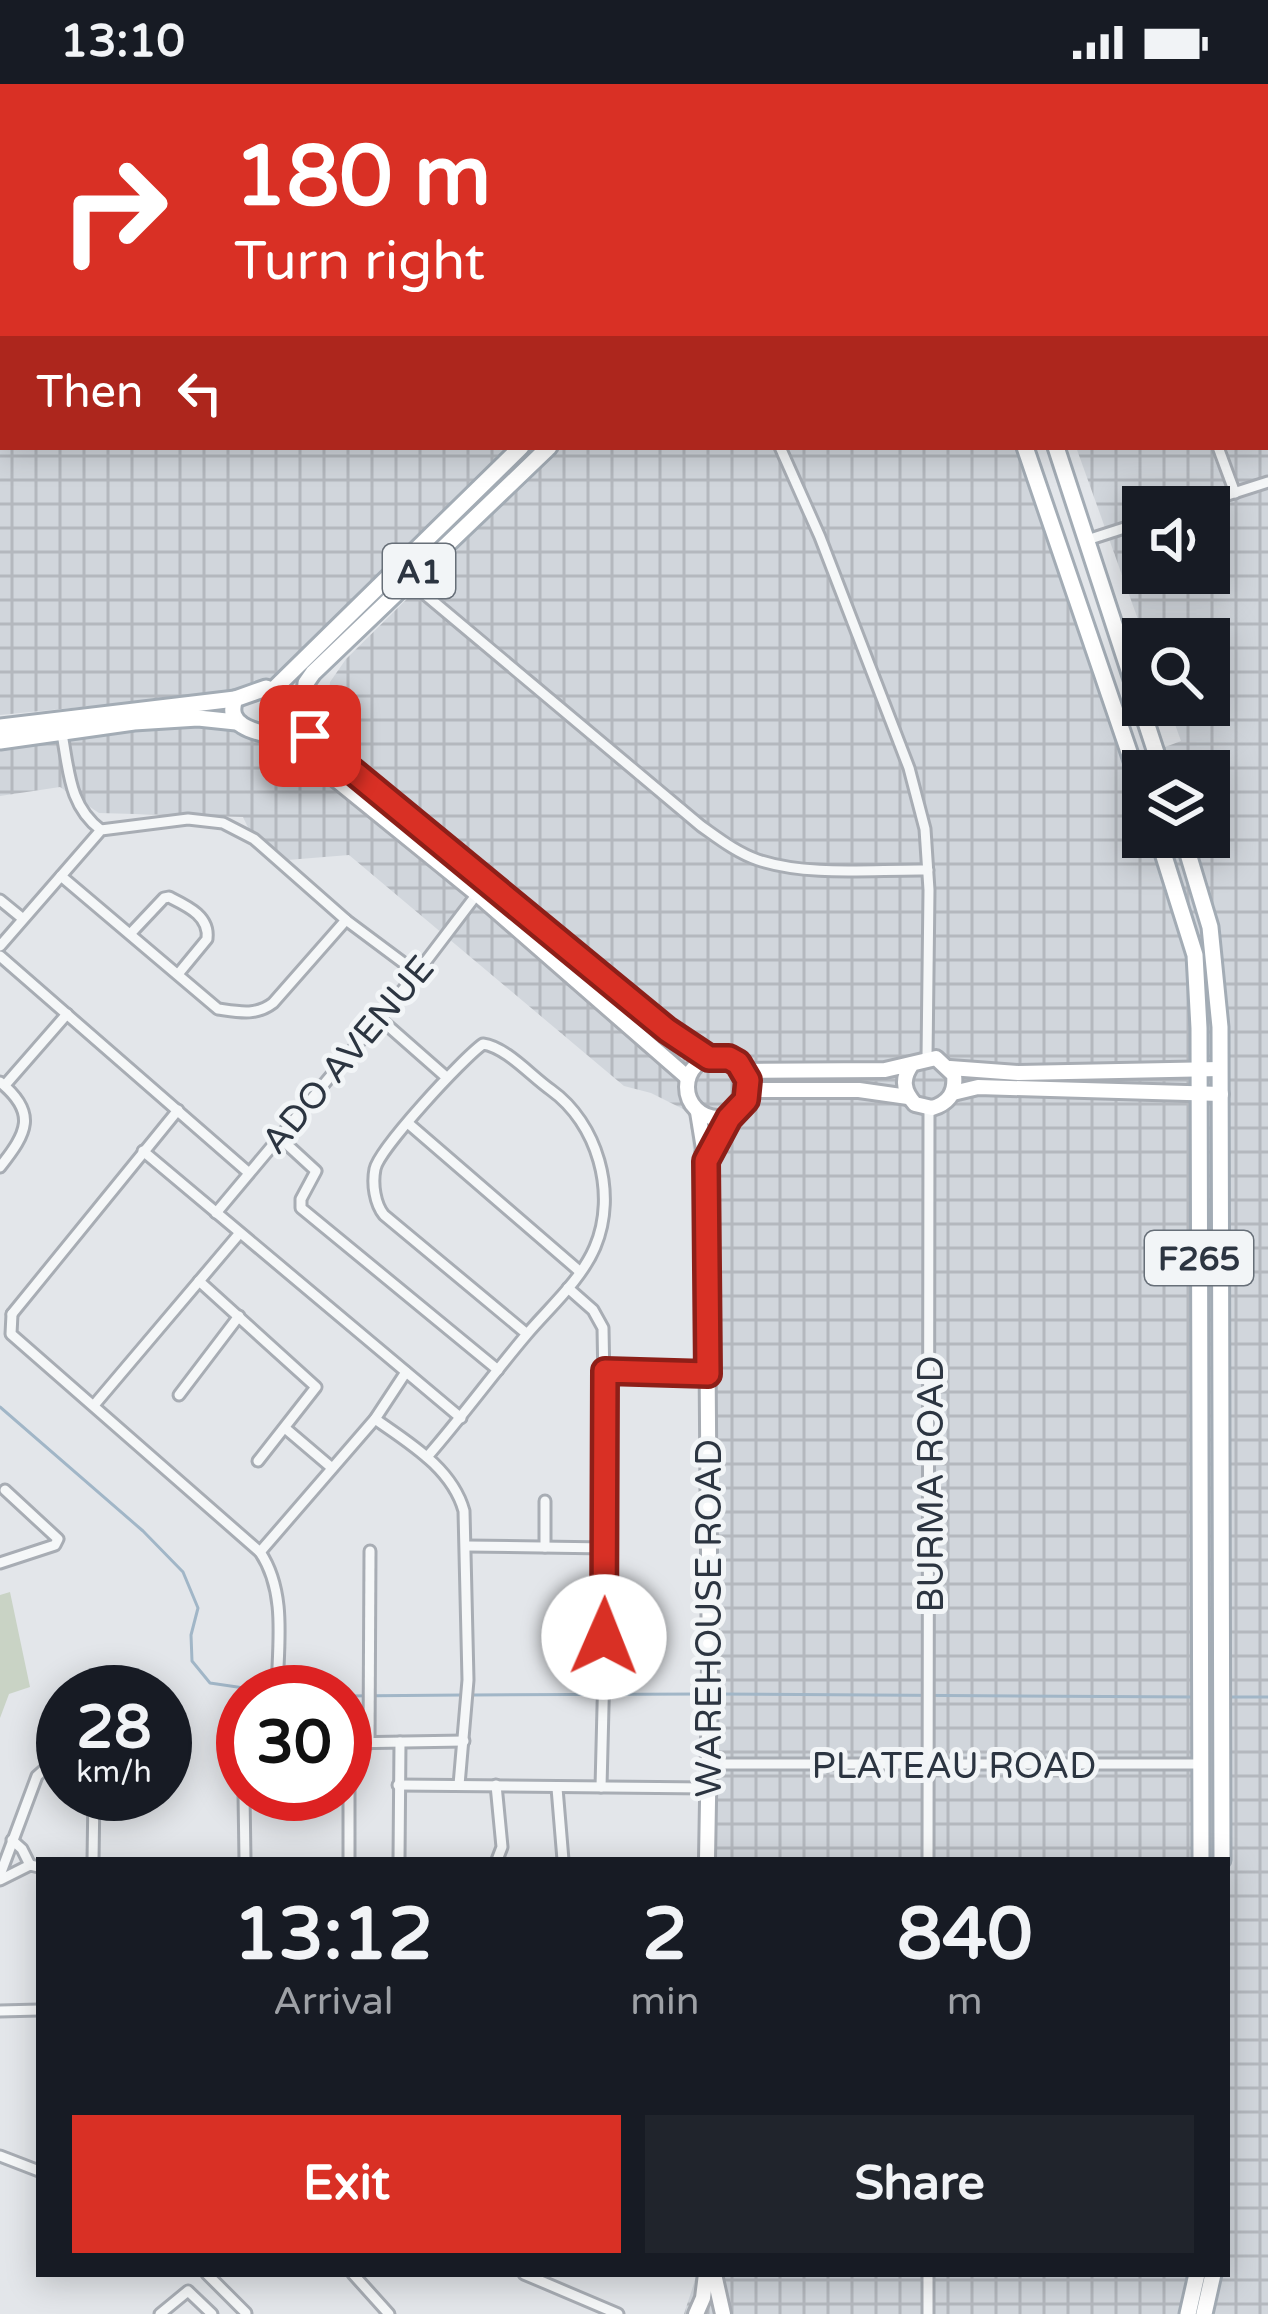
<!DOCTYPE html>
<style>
body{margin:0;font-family:"Varela Round",sans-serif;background:#20242c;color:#f1f3f6;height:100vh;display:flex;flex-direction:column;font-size:45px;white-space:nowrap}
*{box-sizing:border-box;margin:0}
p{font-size:39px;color:#9ea1a6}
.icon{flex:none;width:66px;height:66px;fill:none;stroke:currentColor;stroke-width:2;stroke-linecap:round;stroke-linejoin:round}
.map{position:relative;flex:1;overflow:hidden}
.details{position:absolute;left:36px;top:1773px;width:1194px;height:420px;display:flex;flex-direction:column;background:#171b24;border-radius:0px;box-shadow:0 6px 30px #0003}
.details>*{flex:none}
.top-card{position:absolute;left:0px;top:0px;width:1269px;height:366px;box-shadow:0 6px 30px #0003;background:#d93025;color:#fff;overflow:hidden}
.fabs{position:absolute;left:1122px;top:402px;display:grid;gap:24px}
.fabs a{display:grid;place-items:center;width:108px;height:108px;border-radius:0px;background:#171b24;box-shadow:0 6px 30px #0003;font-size:60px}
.speed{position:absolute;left:36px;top:1581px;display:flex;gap:24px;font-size:60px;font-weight:700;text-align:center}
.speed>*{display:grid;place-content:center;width:156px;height:156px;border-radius:50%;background:#171b24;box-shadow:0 6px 30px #0003;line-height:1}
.speed small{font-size:30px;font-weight:400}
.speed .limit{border:18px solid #d22;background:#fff;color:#111}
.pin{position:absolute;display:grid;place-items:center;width:102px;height:102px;color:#fff;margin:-51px;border-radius:24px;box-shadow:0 6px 18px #0006}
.me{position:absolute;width:132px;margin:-66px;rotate:1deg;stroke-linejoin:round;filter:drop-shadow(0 0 9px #0008)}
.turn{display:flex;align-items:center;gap:42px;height:252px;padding:0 36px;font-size:54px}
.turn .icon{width:156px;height:156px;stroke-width:2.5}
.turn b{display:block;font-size:84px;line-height:102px}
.then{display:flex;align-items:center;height:114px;padding:0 36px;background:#0003;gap:24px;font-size:45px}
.eta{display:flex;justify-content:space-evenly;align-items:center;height:204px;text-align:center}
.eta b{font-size:72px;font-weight:700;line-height:84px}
.cta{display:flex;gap:24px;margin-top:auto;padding:24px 36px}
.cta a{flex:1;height:138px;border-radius:0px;background:#d93025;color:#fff;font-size:48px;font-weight:700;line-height:138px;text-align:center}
.cta a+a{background:#20242c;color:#f1f3f6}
.status{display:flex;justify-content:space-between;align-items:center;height:84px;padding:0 60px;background:#171b24;direction:ltr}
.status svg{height:33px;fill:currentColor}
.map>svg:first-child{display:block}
</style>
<div class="status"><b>13:10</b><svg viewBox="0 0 49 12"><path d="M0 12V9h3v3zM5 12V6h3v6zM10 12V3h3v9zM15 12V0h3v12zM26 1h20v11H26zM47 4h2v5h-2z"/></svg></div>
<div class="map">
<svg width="1268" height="2230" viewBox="0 0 1268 2230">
<defs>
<pattern id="industrial-grid" width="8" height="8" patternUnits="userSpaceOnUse" patternTransform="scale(3)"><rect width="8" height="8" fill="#d1d6dc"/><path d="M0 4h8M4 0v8" fill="none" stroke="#b4b8be"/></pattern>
</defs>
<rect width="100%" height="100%" fill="#e3e6ea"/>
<g fill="url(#industrial-grid)" fill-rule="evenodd">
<polygon points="0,0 815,0 3,3 3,363 506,363 293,578 260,602 215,610 0,631"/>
<path d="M922,0H1268V2230H684L697,2190H1227V1776H702V1151L689,1028L651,1009L624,1002L349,771L275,777L253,754L243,733L99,729L60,703L0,712V663L198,636L294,665L328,630L330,598L346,575L561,363H1025L1131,676L1181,657L1168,621H1209V555H1145L1076,363H1266V3ZM1143,423H1209V489H1143ZM1143,687H1209V753H1143Z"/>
</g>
<polygon fill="#c9d3c5" points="10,1508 30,1603 9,1610 0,1634 0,1511"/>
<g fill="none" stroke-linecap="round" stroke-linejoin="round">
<g stroke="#a1b6c7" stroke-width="3">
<polyline points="0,1323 143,1447 183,1488 198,1524 191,1551 192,1577 210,1599 271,1608"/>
<polyline points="713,1610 1195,1613"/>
<polyline points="473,1611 703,1610"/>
<polyline points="345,1612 463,1611"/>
<polyline points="1229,1613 1268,1613"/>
</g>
<defs>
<g id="street">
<polyline points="780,363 820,453 909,684 925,745 929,806 927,974"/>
<polyline points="1218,363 1235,409"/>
<polyline points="1190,423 1268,398"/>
<polyline points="1087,456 1143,438"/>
<path d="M409,497L701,742C718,754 737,769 758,776C810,793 874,785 928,786"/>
<path d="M62,650C69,687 69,722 101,746"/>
<path d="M61,792L218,925C239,928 256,932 273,919L346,836"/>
<polyline points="0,816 22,834"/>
<path d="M131,849L164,814L169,813C187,822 210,832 207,855L179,889"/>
<polyline points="0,862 101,746 188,735 223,739 254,755 346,836 417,889"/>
<polyline points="0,872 249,1089"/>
<polyline points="378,933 445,992"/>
<path d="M0,998C38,1029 27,1049 0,1083"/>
<polyline points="5,1001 67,930"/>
<polyline points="409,1040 578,1186"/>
<polyline points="279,1053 316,1087 301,1115 301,1124 498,1286"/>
<polyline points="143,1067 461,1334"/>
<polyline points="216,1129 417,889 477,810"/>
<polyline points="199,1197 316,1303 258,1377"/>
<polyline points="568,1204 593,1226 603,1244 607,1464 601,1703"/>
<path d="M12,1230L11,1250L260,1468C287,1508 278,1561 277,1608"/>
<polyline points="12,1230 178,1026"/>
<polyline points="605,1287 708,1290"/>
<polyline points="179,1311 239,1232"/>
<polyline points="95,1320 239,1150"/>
<path d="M375,1335C409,1359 452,1384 464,1427L468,1596L459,1701"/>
<polyline points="285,1344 332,1384"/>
<path d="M427,1373C462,1333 493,1290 527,1250C550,1223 581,1196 595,1163C618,1109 597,1039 551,1006C531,992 506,963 483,960C463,974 379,1065 375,1085C372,1100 375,1120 384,1131L527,1250"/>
<polyline points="545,1417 545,1463"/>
<polyline points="467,1462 607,1464"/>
<polyline points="260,1468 375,1335 406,1288"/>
<polyline points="0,1479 55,1461 58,1455 5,1406"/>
<polyline points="345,1659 464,1657"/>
<polyline points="369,1659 370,1467"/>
<polyline points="243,1671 243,1686"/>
<polyline points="708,1680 1200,1680"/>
<polyline points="398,1701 707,1704"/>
<polyline points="496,1701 502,1763 497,1776"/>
<polyline points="557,1704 563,1776"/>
<polyline points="244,1710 245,1776"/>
<polyline points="12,1756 22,1765 30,1781"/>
<polyline points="93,1776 94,1710"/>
<polyline points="349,1776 349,1659"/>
<polyline points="399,1776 400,1658"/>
<polyline points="928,1776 929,1024"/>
<polyline points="0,1791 37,1692 46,1684 63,1680"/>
<polyline points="0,1796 30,1781 39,1783"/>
<polyline points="0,1927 39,1926"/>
<polyline points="0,2072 39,2087"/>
<polyline points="207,2190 246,2229"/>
<polyline points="353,2190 389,2230"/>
<polyline points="524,2190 618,2230"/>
<polyline points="928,2190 928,2230"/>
<polyline points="160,2230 188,2207 212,2230"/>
</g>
<g id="secondary">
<polyline points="302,640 340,679 667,946 709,974"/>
<polyline points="286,655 477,810 688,994"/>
<circle cx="718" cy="1003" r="31"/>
<polyline points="950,984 1018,989 1220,985"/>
<path d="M744,987L885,986L936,974L954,991C956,1008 949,1019 932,1024L915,1020C903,1007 901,995 912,980"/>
<polyline points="749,1006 859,1006 908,1013"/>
<polyline points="953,1009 978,1003 1221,1010"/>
<polyline points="698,1028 706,1077 710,1600 707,1776"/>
<polyline points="706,1077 729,1034"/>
<polyline points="714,2190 723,2230"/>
<polyline points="696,2230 703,2214 706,2190"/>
</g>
<g id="primary">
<polyline points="917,0 918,3"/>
<polyline points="842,3 842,0"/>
<polyline points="1025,363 1143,709"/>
<polyline points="1056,363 1162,687"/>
<path d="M266,604L304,619L302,640L286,655C264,649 223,646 235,615Z"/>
<polyline points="275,604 521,363"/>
<polyline points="304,619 306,599 313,589 549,363"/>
<polyline points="0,643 235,615"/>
<polyline points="0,657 134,638 198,634 236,638"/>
<polyline points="1158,753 1195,871 1199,944 1201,1776"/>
<polyline points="1183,753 1210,843 1220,943 1222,1776"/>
<polyline points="1188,2230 1197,2190"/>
<polyline points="1204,2230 1213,2190"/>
</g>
</defs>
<use href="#street" stroke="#a8adb4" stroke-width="15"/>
<use href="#secondary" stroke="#a8adb4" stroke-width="20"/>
<use href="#primary" stroke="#a3acb5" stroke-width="21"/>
<use href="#street" stroke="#f5f7f8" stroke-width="9"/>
<use href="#secondary" stroke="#fff" stroke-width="14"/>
<use href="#primary" stroke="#fff" stroke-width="15"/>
<g stroke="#7d8792" stroke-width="3" stroke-dasharray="6 12" stroke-linecap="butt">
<polyline points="112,3 115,0"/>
<polyline points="0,94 3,91"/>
</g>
</g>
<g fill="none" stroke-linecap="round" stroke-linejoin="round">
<defs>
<polyline id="route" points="310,652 667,946 709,974 729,974 738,979 748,996 746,1016 729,1034 706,1077 708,1290 605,1287 604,1553"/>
</defs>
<use href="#route" stroke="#8d1f18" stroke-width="30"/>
<use href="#route" stroke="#d93025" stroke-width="21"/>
</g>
<g text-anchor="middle" stroke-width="10" stroke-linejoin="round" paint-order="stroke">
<g fill="#f2f5f7" stroke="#676f78" stroke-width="3">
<rect x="383" y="460" width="72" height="54" rx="9"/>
<rect x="1145" y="1147" width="108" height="54" rx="9"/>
</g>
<g font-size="33" font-weight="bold" fill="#2c3541">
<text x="419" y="499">A1</text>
<text x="1199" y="1186">F265</text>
</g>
<g font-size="36" fill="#2c3541" stroke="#f2f5f7">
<text transform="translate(347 970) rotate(-50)" y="13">ADO AVENUE</text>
<text transform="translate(930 1400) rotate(-90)" y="13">BURMA ROAD</text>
<text transform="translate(708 1534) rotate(-90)" y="13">WAREHOUSE ROAD</text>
<text x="954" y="1694">PLATEAU ROAD</text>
</g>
</g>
</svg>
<div class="fabs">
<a><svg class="icon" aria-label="sound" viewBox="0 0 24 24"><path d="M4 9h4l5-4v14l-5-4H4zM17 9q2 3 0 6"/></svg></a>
<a><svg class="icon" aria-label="search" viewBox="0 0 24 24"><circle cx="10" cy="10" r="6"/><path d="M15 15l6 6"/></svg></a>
<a><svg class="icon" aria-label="layers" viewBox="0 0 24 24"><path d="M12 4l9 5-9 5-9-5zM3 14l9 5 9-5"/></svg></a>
</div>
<div class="speed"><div>28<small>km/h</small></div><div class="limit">30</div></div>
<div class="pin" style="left:310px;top:652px;background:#d93025"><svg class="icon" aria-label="arrive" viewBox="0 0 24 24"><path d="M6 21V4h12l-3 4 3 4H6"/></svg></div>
<svg class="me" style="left:604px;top:1553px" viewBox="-20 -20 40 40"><circle r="19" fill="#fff"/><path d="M0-13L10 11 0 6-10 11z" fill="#d93025"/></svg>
<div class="top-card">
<div class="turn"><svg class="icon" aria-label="right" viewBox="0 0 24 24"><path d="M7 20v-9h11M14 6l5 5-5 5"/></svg><div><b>180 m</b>Turn right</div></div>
<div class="then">Then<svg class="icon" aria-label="left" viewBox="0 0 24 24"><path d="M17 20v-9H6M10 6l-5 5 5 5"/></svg></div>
</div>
<section class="details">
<div class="eta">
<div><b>13:12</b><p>Arrival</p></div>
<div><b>2</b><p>min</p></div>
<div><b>840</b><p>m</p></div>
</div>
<div class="cta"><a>Exit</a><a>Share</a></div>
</section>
</div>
